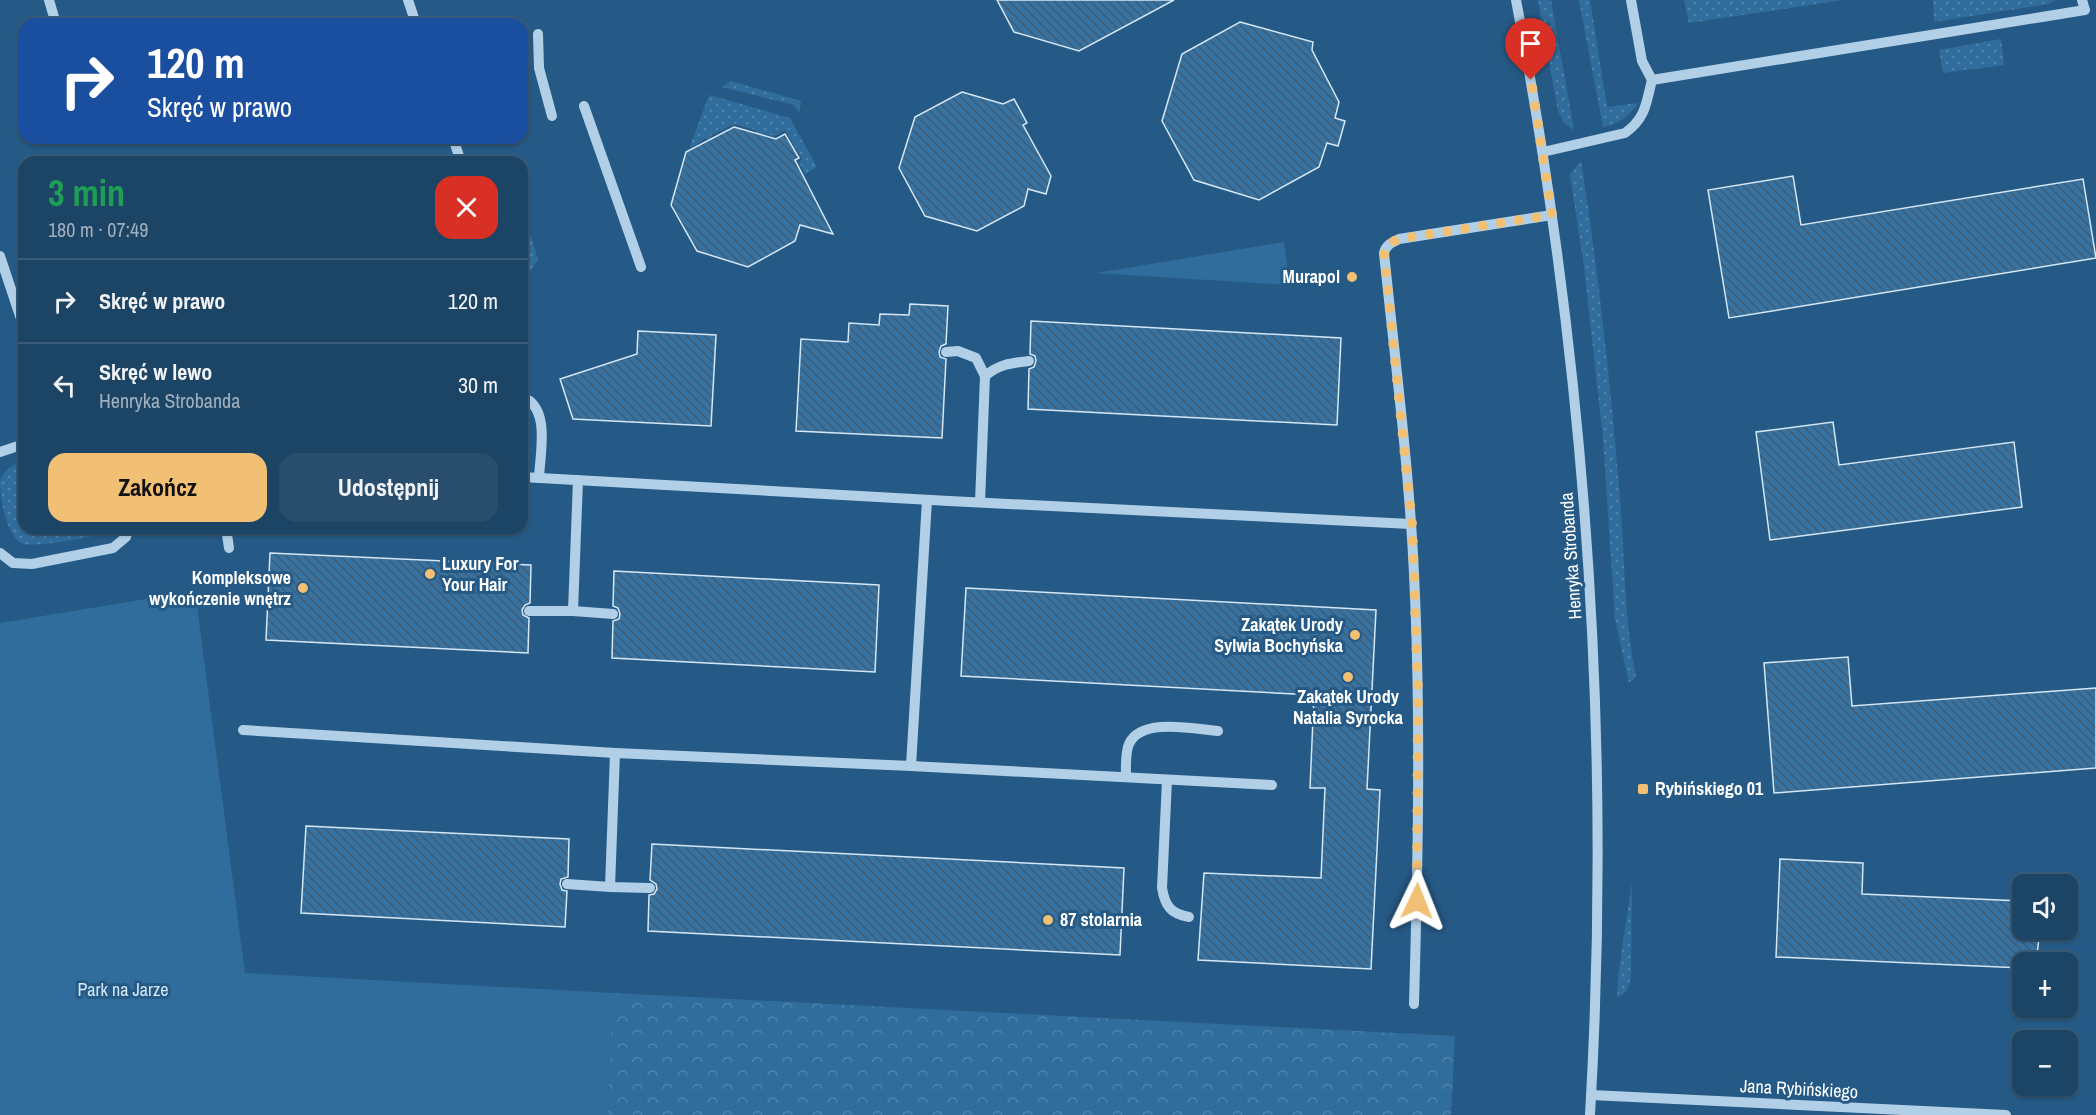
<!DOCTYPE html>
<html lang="pl">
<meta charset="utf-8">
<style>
body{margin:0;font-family:"Archivo Narrow",sans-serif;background:#294e6d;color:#f1f3f6;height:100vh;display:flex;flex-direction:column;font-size:22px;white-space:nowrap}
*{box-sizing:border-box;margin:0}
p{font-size:20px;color:#a0b0bf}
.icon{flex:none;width:33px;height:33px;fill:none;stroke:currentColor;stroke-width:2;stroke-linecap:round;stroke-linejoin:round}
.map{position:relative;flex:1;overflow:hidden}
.drawer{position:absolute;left:18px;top:156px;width:510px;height:378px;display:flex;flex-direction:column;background:#1c4464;border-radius:18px;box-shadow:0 2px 4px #0004,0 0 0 2px #3a5c78}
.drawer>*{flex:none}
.guide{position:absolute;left:18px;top:18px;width:510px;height:126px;border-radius:18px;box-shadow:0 2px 4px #0004,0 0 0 2px #3a5c78;background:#1a4fa0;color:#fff;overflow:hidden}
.fabs{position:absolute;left:2012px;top:874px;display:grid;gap:12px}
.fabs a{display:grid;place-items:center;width:66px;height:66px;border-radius:12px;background:#1c4464;box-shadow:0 2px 4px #0004,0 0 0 2px #3a5c78;font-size:30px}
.pin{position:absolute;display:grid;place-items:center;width:51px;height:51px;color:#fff;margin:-62px -26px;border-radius:50% 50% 50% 0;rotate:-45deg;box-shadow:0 0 6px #0007}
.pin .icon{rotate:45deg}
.me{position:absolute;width:66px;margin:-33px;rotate:2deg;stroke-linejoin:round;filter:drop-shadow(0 0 4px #0008)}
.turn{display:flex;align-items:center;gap:21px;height:126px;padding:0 30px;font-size:27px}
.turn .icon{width:78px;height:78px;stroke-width:2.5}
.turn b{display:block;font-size:42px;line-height:51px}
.round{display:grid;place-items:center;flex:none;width:63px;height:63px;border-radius:18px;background:#294e6d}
.head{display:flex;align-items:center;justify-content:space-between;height:102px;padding:0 30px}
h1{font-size:36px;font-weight:800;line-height:45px;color:#1e9e55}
.action{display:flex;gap:12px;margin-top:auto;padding:12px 30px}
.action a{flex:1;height:69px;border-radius:18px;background:#f1c075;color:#111;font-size:24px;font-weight:800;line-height:69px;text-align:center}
.action a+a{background:#294e6d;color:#f1f3f6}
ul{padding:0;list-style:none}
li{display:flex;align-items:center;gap:18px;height:84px;padding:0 30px;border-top:2px solid #3a5c78}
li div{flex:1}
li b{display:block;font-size:22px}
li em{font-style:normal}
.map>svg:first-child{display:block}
</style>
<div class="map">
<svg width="2096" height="1115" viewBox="0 0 2096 1115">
<defs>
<pattern id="grass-dots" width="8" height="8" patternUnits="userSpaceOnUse" patternTransform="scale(1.5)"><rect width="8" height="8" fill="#306d9d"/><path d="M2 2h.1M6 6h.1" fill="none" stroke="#4f83ac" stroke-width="1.8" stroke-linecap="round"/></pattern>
<pattern id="forest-crowns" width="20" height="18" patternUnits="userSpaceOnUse" patternTransform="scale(1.5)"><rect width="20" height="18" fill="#306d9d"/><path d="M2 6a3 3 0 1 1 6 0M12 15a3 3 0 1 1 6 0" fill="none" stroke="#4f83ac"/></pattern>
<pattern id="building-back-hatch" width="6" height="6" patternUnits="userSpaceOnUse" patternTransform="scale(1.5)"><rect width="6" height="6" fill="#3672a2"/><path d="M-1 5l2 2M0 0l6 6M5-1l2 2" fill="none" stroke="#435b6e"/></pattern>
</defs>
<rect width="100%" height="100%" fill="#265a86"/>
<g fill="url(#grass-dots)">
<polygon points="1538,0 1551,0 1574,130 1564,123 1558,111"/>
<path d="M1579,0H1590L1607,107L1638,103C1629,117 1619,124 1603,127Z"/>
<polygon points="1684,0 1843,0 1689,23"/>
<polygon points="1933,0 2056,0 2048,4 1934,22"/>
<polygon points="2001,39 2004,65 1943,73 1939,50"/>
<polygon points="731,81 801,101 799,113 794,105 722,87"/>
<polygon points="709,95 790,118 817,167 805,174 799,162 802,159 785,130 775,136 763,134 761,142 755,140 756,130 734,124 710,136 715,145 711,147 706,138 689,149"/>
<path d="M1581,161C1598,269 1610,378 1619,487C1625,550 1623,614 1636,677L1629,683L1615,619L1603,438L1584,267L1570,174Z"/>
<polygon points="522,209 538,259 522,283"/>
<path d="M24,461V528H104C101,531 96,534 92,536C83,539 31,547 23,544C6,536 0,498 0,481C3,470 14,464 24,461Z"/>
<path d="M1632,882L1631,975C1629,985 1628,995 1617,997L1618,977Z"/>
</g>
<polygon fill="url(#forest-crowns)" points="613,993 1455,1036 1451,1115 607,1115"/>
<g fill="#306d9d">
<polygon points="1284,242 1290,285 1096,273"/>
<polygon points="195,591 245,973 613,993 607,1115 0,1115 0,623"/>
</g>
<g fill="url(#building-back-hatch)" stroke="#d4e7f6" stroke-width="1.5">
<polygon points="997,0 1174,0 1079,51 1014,32"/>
<polygon points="1240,22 1313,42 1312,50 1339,102 1335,118 1345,121 1338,146 1327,143 1319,167 1259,200 1194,180 1162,121 1182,54"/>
<polygon points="962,92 1003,104 1014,99 1027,123 1023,125 1051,176 1046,194 1028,189 1024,206 977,231 925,216 899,168 915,117"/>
<polygon points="734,127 776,139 785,134 799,158 795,160 833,234 800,225 795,241 748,267 697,251 671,205 686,152"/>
<polygon points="1793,176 1801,225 2083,179 2096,258 1729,318 1708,190"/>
<polygon points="910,304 948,306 946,344 941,346 939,352 940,357 946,359 942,438 796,431 801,339 848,342 849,323 879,325 880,314 909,315"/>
<polygon points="1031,321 1341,338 1337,425 1028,409 1029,369 1034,367 1036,361 1035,356 1030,354"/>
<polygon points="638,331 716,335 711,426 573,419 560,379 637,354"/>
<polygon points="1833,422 1839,465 2014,442 2022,507 1770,540 1756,432"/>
<polygon points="270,553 531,565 530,603 525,605 522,610 523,615 529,618 528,653 266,640"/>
<polygon points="614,571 879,585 875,672 612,658 613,621 619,619 620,614 618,608 613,606"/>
<polygon points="966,588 1376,610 1367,789 1380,790 1371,969 1198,960 1204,873 1321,878 1325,788 1310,788 1314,695 961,676"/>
<polygon points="1848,657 1852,706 2096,688 2096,768 1774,793 1764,663"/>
<polygon points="306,826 569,839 568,877 561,879 560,884 562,890 567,891 565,927 301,913"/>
<polygon points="652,844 1124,868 1120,955 648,931 649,895 654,894 657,889 656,884 650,880"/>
<polygon points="1780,859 1863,863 1862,894 2022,901 2022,930 2040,930 2036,963 2022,963 2022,968 1776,957"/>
</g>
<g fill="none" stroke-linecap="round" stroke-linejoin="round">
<g stroke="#b1d0e8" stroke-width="10">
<polyline points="49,0 56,24"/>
<polyline points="408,0 416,24"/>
<path d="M1516,0C1586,368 1612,741 1590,1115"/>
<polyline points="1631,0 1642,61 1652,80"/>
<polyline points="538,34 539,68 552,116"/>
<polyline points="584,106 641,267"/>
<polyline points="453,138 461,162"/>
<path d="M1543,152L1625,133C1646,118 1646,103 1652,80L2085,10L2082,0"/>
<polyline points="0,256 24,328"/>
<polyline points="946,352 958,351 976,358 985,376"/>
<path d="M522,397C551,407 540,453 539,478"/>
<polyline points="0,452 24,444"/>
<polyline points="522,477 949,501 1411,524"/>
<polyline points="578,480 573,611 613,614"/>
<path d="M980,502L985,376C999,364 1011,363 1029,361"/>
<polyline points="226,528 229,548"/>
<polyline points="0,553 13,563 32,564 113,548 126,537 129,528"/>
<polyline points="529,611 573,611"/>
<polyline points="243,730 615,753 911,766 927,500"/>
<polyline points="615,753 610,887 650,888"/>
<polyline points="911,766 1272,785"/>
<path d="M1126,777C1126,766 1125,753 1129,744C1141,717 1194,729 1218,731"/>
<path d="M1167,780L1162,888C1165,906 1171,914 1189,917"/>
<polyline points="567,884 610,887"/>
<path d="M1414,1004C1418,861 1421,717 1414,574C1409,467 1395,360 1384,253C1386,245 1391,243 1399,239L1552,215"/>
<polyline points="1591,1095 2006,1115"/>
</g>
</g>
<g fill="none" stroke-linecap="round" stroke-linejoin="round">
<path stroke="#f1c075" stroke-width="10" stroke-dasharray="0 18" d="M1417,901L1418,691L1414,575L1412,524L1384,253C1386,245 1391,242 1399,239L1552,215L1531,80"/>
</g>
<g fill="#f1c075" stroke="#265a86" stroke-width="2">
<circle cx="1352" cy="277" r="6"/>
<circle cx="430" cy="574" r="6"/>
<circle cx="303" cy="588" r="6"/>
<circle cx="1355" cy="635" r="6"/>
<circle cx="1348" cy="677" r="6"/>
<rect x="1637" y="783" width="12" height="12" rx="3"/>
<circle cx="1048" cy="920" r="6"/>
</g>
<g text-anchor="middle" stroke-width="6" stroke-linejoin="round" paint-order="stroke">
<g font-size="18" font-weight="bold" fill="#fff" stroke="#265a86" text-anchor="end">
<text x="1340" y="283">Murapol</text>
<text x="442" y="570" text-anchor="start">Luxury For<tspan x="442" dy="21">Your Hair</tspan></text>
<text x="291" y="584">Kompleksowe<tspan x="291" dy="21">wykończenie wnętrz</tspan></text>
<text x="1343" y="631">Zakątek Urody<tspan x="1343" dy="21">Sylwia Bochyńska</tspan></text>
<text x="1348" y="703" text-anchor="middle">Zakątek Urody<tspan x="1348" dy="21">Natalia Syrocka</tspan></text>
<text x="1655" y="795" text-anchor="start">Rybińskiego 01</text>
<text x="1060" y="926" text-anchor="start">87 stolarnia</text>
</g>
<g font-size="18" fill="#fff" stroke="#265a86">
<text transform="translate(1571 556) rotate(-94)" y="6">Henryka Strobanda</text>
<text transform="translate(1799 1089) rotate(3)" y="6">Jana Rybińskiego</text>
</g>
<g font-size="18" fill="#d4e7f6" stroke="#265a86">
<text x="123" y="996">Park na Jarze</text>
</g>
</g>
</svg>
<div class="fabs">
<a><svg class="icon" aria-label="sound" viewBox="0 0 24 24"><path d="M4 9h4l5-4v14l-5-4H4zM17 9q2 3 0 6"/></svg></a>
<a>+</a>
<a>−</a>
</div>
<div class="pin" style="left:1531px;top:80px;background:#d93025"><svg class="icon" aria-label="arrive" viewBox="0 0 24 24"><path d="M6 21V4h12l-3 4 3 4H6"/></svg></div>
<svg class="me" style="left:1417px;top:901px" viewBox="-20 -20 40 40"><path d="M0-17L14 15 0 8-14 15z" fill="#f1c075" stroke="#fff" stroke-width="4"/></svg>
<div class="guide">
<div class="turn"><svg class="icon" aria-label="right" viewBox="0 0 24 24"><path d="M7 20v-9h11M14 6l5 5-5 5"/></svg><div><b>120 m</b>Skręć w prawo</div></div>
</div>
<section class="drawer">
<div class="head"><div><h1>3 min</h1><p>180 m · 07:49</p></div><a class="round" style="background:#d93025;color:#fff"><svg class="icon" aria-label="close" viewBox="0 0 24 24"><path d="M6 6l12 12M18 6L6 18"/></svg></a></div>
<ul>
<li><svg class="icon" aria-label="right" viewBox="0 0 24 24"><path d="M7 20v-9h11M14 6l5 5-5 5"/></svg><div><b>Skręć w prawo</b></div><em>120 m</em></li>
<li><svg class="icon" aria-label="left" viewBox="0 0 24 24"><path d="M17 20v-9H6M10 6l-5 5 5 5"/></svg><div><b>Skręć w lewo</b><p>Henryka Strobanda</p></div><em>30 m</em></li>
</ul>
<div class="action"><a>Zakończ</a><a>Udostępnij</a></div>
</section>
</div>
